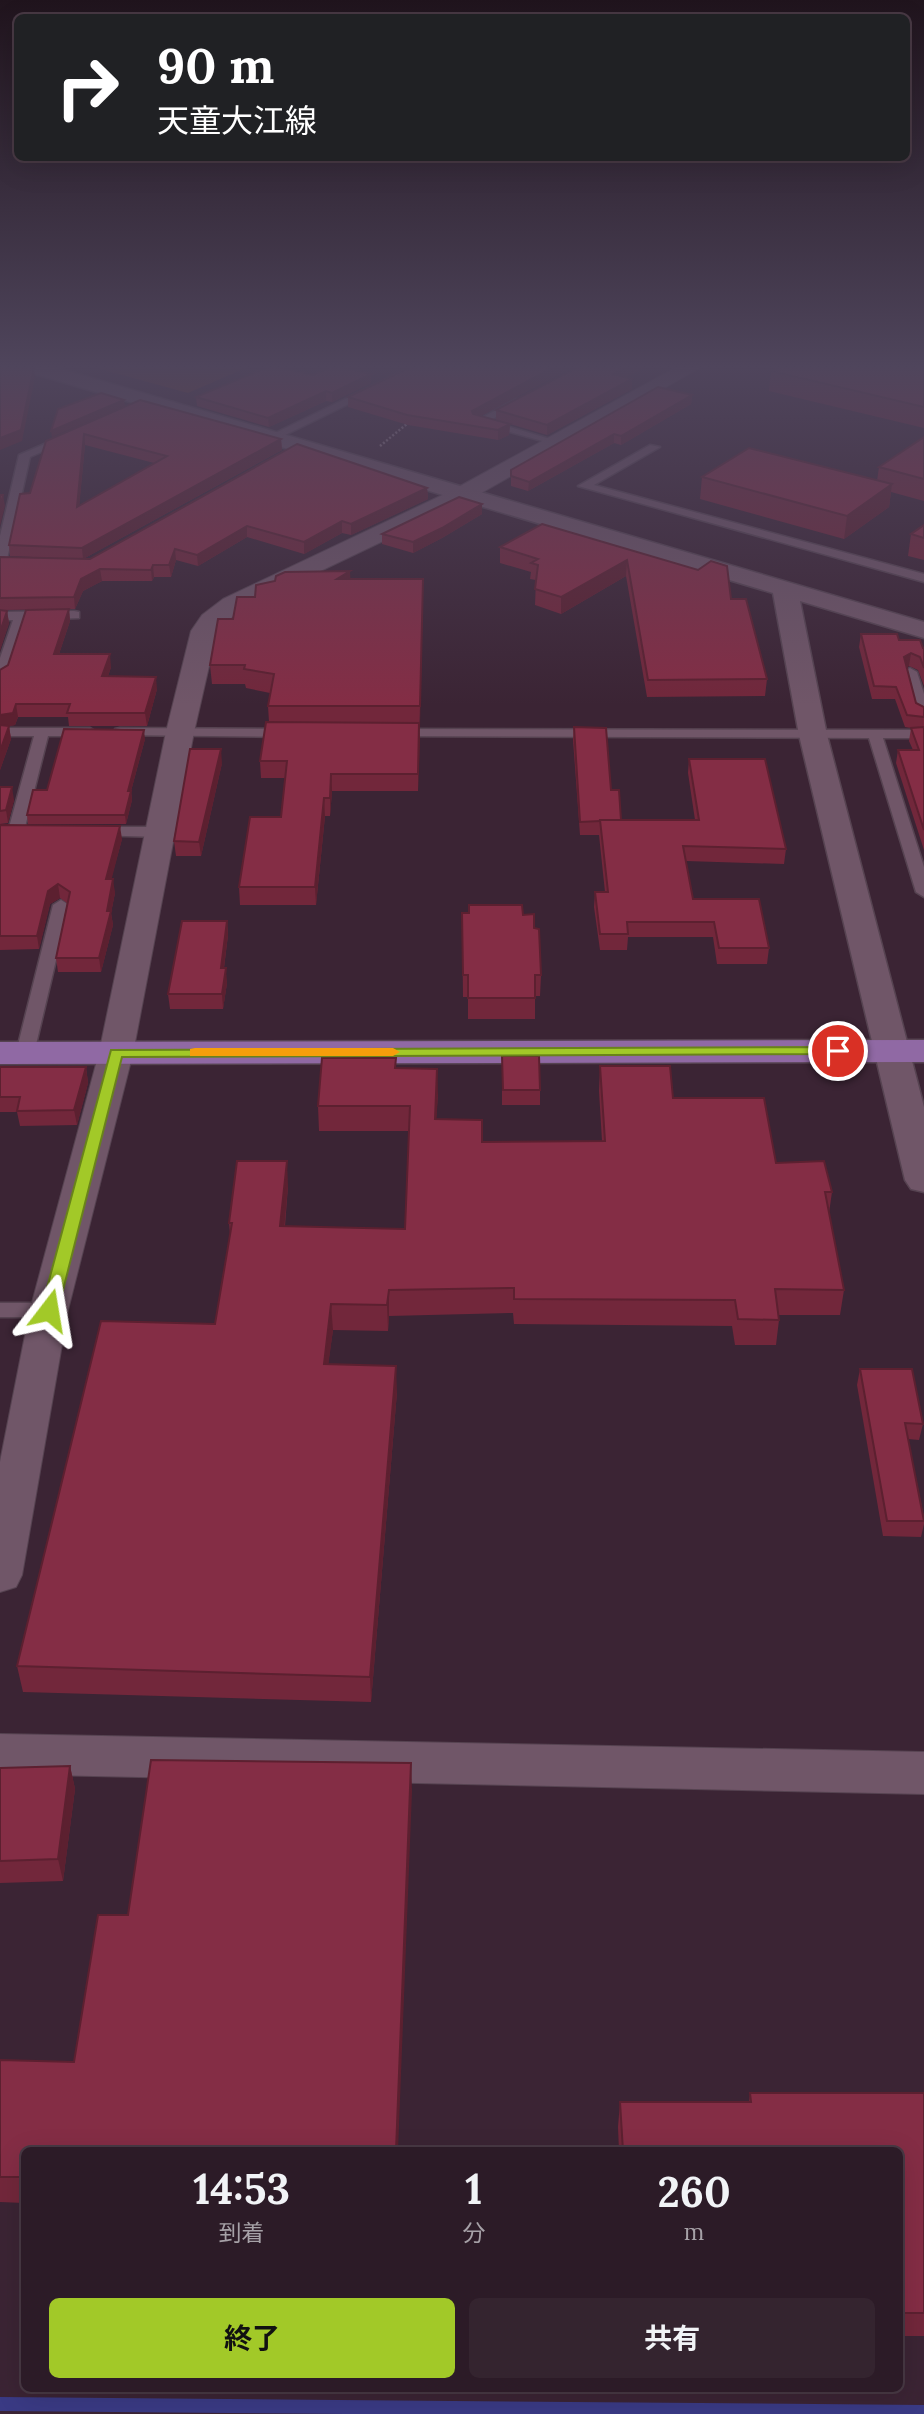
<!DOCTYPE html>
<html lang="ja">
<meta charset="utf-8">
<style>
body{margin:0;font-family:Lora,"Noto Sans JP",serif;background:#34242f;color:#f1f3f6;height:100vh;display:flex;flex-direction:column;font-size:26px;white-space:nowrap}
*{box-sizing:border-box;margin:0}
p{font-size:23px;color:#a6a1a7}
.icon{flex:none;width:38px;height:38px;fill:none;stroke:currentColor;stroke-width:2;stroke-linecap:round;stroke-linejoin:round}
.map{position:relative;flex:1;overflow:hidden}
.details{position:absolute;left:21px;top:2147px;width:882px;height:245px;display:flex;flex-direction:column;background:#2c1b27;border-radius:10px;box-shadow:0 7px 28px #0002,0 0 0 2px #483944}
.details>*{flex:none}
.top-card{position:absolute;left:14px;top:14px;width:896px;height:147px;border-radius:10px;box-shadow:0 7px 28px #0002,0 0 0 2px #483944;background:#202124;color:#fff;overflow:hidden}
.pin{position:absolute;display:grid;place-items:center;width:60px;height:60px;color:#fff;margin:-30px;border:4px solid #fff;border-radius:50%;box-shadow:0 2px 7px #0007}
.me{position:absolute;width:77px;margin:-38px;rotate:14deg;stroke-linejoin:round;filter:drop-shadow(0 0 5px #0008)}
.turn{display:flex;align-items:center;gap:24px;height:147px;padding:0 28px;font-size:32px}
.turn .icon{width:91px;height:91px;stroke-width:2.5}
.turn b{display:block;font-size:49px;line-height:60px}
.eta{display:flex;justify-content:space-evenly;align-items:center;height:119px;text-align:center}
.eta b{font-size:42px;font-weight:700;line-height:49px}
.action{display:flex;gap:14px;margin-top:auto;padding:14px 28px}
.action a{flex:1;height:80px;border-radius:10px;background:#a2c928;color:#111;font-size:28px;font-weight:700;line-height:80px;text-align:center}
.action a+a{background:#34242f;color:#f1f3f6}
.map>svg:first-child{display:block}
</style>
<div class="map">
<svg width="924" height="2414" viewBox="0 0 924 2414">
<rect width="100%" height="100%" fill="#3b2434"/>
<polygon fill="#723525" points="93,367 248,367 188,393"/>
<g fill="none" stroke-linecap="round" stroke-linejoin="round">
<polyline stroke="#3a3a84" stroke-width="14" points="0,2404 924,2412"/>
<defs>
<g id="service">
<polygon points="411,367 424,367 277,439 267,437"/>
<polygon points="516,399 525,401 489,421 557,441 557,445 474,422"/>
<polygon points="63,436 73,438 30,457 7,559 25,563 19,567 0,566 0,536 19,455"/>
<polygon points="650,445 660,447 594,485 924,574 924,582 578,486"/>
<polygon points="74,611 79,612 79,618 26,620 7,677 0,681 0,658 13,620 0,620 0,612"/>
<polygon points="910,668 917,672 924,694 924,719 917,715 903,672"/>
<polygon points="0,728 90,728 97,732 90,736 48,736 24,831 16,836 8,831 34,736 0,736"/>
<polygon points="120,728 289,729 296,733 289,737 115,735 115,729"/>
<polygon points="393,729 924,730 924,738 883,738 924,867 924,897 916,892 869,738 388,736 386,733"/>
<polygon points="96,827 160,827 168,832 160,837 91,835 91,829"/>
<polygon points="61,900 69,905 34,1053 31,1057 19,1057 16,1053 53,905"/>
<polygon points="0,1303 49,1303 59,1310 49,1317 0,1317"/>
</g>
<g id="minor">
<polygon points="677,367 701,367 469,500 241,609 217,631 194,732 133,1053 68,1310 22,1575 16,1587 0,1592 0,1462 30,1310 99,1053 166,732 191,631 202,615 223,599 453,490"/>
<polygon points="0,1734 924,1752 924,1794 0,1774"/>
</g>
<polygon id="tertiary" points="22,367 54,367 924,622 924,638 800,601 827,735 924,1107 924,1192 911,1189 905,1180 799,735 773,593 25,371"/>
<polygon id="primary" points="924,1040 924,1062 0,1064 0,1042"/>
</defs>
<use href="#service" stroke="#564351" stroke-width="3"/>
<use href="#minor" stroke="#564351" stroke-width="2"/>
<use href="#tertiary" stroke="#564351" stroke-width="3"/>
<use href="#primary" stroke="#564351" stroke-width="3"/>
<polyline stroke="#978491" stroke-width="2.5" stroke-dasharray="2 2" stroke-linecap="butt" points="380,446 408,423"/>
<use href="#service" fill="#705668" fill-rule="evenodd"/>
<use href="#minor" fill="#705668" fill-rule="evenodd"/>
<use href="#tertiary" fill="#705668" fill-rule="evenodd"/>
<use href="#primary" fill="#9069a4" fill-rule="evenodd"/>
</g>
<g fill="#72273b" fill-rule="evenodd">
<polygon points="573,367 481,416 496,420 496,410 626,377 632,389 547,435 510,424 509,435 498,440 408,425 348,407 348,397"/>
<polygon points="924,367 924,428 769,391 771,371"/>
<polygon points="313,375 371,383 332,402 326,401 269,427 197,406 196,397"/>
<polygon points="692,395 691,404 621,445 614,443 528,491 511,486 511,470"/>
<path d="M140,400L281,439L282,450L83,559H90L427,488L428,499L351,535L342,533L304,554L247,537L198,566L176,560L171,577H154L152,581H102L83,591L75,609L1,610L7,611L9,623L0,650V557L77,559L10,556L9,545L30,493L46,441ZM85,445L154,463L79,506Z"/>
<polygon points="924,437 924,501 891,492 889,507 844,539 700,499 702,477 877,481 879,467"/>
<polygon points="482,504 482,514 442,538 413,553 382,544 382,534"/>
<polygon points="542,524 731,599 767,679 765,696 647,697 626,576 561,614 535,605 536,580 530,579 531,572 500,563 500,547"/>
<polygon points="924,525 924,560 908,556 911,534"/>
<polygon points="350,579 423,579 418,791 332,791 330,816 325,816 316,905 240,905 239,887 281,817 285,778 261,778 260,761 269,722 268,706 270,693 246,688 245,684 212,684 210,665 255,597"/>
<polygon points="69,609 70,621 59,654 111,667 108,676 157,689 147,726 69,726 68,717 18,717 15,725 9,726 11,739 0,770 0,670 8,665"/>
<polygon points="861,634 899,640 924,648 924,686 918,670 909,666 906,667 916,703 924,707 924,850 896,763 898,750 913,750 909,741 911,728 905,727 895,699 872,699 859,647"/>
<polygon points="574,727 611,790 621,820 695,820 688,773 689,759 786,849 784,864 686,861 693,899 769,948 767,964 717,964 713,937 628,937 627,950 600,950 594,907 595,892 605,892 599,835 580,835 573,740"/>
<polygon points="145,739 131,791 132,800 126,824 28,824 27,815 47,790"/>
<polygon points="222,763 201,856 176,856 174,841"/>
<polygon points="0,787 14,800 8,823 0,824"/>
<polygon points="0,825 122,839 111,879 115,893 111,913 113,925 101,972 58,972 56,958 67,903 60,898 50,904 39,949 0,950"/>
<polygon points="462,913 523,915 534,928 541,975 540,996 535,996 535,1019 468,1019 468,997 463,997"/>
<polygon points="227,921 228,935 224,968 227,983 223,1009 170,1009 168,994"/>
<polygon points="396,1058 396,1068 438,1094 436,1119 482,1142 602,1141 599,1091 600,1066 673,1098 776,1163 832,1192 829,1213 844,1290 840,1315 779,1315 779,1320 776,1345 735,1345 732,1326 514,1324 513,1313 389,1316 388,1331 333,1330 328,1364 397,1392 371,1702 23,1692 17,1666 215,1324 230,1234 229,1223 288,1186 285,1226 405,1229 409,1131 319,1131 318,1106"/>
<polygon points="0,1067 86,1067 88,1083 77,1125 20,1126 17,1112 0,1112"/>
<polygon points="502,1071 540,1090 540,1105 502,1105"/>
<polygon points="860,1369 923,1424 919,1440 908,1439 924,1517 924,1524 921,1537 883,1536 857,1385"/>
<polygon points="70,1766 75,1789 63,1881 0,1883 0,1768"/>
<polygon points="412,1791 24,2151 24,2203 0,2202 0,2060 74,2062 128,1915"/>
<polygon points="750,2093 924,2093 924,2336 900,2336 900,2151 619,2151 618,2127 620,2102 749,2102"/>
</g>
<g fill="#5c2030">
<polygon points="34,367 35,377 22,441 0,450 0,438"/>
<polygon points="554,367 573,367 471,421 472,411"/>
<polygon points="627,367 646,367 612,384 613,374"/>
<polygon points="371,374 371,383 332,402 332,393"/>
<polygon points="632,379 632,389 547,435 547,425"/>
<polygon points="326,391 326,401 269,427 268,418"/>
<polygon points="692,395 691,404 621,445 621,436"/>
<polygon points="124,400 125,406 52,437 51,431"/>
<polygon points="510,424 509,435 498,440 498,430"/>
<polygon points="84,434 85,445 78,519 77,507"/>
<polygon points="614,434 614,443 528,491 529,482"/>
<polygon points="281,439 282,450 83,559 82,548"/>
<polygon points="892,484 889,507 844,539 847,516"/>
<polygon points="427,488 428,499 351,535 351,524"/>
<polygon points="3,495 5,506 0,526 0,507"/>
<polygon points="482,504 482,514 442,538 413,553 413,542"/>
<polygon points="342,521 342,533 304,554 304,542"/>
<polygon points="247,526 247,537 198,566 197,555"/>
<polygon points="175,549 176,560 171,577 169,565"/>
<polygon points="627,560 626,576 561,614 561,597"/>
<polygon points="153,565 154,577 152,581 151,570"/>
<polygon points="100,569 102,581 83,591 75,609 74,597 81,579"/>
<polygon points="350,571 351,590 337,579"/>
<polygon points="423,579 423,598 420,726 420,706"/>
<polygon points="69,609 70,621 55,666 54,654"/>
<polygon points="7,611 9,623 0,650 0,632"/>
<polygon points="911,653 909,666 902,670 904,657"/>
<polygon points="110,654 111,667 104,689 102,676"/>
<polygon points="156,677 157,689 147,726 145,713"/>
<polygon points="16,704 18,717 15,725 9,726 11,739 0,770 0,715"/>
<polygon points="419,723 420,740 418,791 418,774"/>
<polygon points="144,730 145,739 131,791 132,800 126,824 125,815 128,791"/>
<polygon points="221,749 222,763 201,856 199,842"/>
<polygon points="331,774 332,791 330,816 330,798"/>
<polygon points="12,787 14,800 8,823 6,810"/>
<polygon points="324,798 325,816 316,905 315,887"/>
<polygon points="120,826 122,839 108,893 106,879"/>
<polygon points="113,879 115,893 111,913 113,925 101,972 99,958 107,911"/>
<polygon points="58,884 60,898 50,904 39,949 37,936 48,891"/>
<polygon points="227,921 228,935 222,983 221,968"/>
<polygon points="226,968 227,983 223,1009 222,994"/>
<polygon points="86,1067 88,1083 77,1125 74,1110"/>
<polygon points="437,1069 438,1094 435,1145 435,1119"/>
<polygon points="287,1161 288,1186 282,1252 280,1226"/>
<polygon points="389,1290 389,1316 388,1331 387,1305"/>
<polygon points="331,1304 333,1330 325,1390 324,1364"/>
<polygon points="396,1366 397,1392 371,1702 370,1677"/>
<polygon points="411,1763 412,1791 398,2151 396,2151"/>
<polygon points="70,1766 75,1789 63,1881 58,1859"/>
</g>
<g fill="#842d45" stroke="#5c2030" stroke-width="2" fill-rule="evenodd">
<polygon points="0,367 34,367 21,430 0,438"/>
<polygon points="268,367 279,367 313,375 330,367 342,367 371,374 332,393 326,391 268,418 196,397"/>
<polygon points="411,367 554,367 472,411 473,414 510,424 498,430 407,415 348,397"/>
<polygon points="578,367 627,367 613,374 632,379 547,425 496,410"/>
<polygon points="779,367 924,367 924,407 771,371"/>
<polygon points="658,387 692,395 621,436 614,434 529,482 511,476 511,470"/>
<polygon points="101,393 124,400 51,431 58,409"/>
<path d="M140,400L281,439L82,548L9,545L20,494L30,493L46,441ZM84,434L132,447L167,456L77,507Z"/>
<polygon points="924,437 924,479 879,467"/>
<polygon points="297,444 427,488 351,524 342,521 304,542 247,526 197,555 175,549 169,565 153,565 151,570 100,569 81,579 74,597 0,598 0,557 90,559"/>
<polygon points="749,448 892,484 847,516 702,477"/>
<polygon points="0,495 3,495 0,507"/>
<polygon points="459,497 482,504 442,528 413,542 382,534"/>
<polygon points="542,524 698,570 711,561 727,566 731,599 746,599 767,679 648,680 627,560 561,597 535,589 538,565 531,563 538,559 500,547"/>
<polygon points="924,525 924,538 911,534"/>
<polygon points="350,571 337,579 423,579 420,706 268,706 274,674 244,669 245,665 210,665 218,619 233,619 237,597 255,597 256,585 275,581 276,576 285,572"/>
<polygon points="69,609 54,654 110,654 102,676 156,677 145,713 67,713 70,704 16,704 13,713 0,715 0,670 8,665 26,610"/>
<polygon points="0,610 7,611 0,632"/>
<polygon points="861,634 897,634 899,640 920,640 923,648 924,648 924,668 920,657 911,653 904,657 916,703 924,707 924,717 907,715 896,687 874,686"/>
<polygon points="266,722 419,723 418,774 331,774 330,798 324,798 315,887 239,887 250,817 281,817 287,761 260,761"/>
<polygon points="0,725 9,726 0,751"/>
<polygon points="574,727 606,728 611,790 619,790 621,820 580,822"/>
<polygon points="924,727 924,830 898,750 919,750 911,728"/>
<polygon points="64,729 144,730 128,791 131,791 125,815 27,815 33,790 47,790"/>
<polygon points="190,749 221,749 199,842 174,841"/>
<polygon points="689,759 765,759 786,849 683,846 693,899 759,899 769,948 719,948 714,922 627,922 628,934 600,934 595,892 608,892 600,820 699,820"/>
<polygon points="0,787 12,787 6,810 0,811"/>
<polygon points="0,825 120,826 106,879 113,879 107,911 111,911 99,958 56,958 70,892 58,884 48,891 37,936 0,936"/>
<polygon points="469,905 522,905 523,915 534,914 534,928 539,929 541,975 535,975 535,998 468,998 468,975 463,975 462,913 469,913"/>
<polygon points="182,921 227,921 221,968 226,968 222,994 168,994"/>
<polygon points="502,1056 539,1056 540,1090 503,1090"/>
<polygon points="322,1058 396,1058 395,1068 437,1069 435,1119 482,1120 482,1142 605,1141 600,1066 670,1066 673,1098 764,1098 776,1163 824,1161 832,1192 825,1192 844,1290 775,1289 779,1320 738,1319 735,1300 514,1299 514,1288 389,1290 387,1305 331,1304 324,1364 396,1366 370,1677 17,1666 101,1321 215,1324 232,1223 229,1223 237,1161 287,1161 280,1226 405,1229 410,1106 318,1106"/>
<polygon points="0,1067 86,1067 74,1110 17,1111 20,1097 0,1097"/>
<polygon points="860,1369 912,1369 923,1424 905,1423 924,1521 887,1521"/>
<polygon points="151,1760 411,1763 396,2151 24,2151 24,2177 0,2177 0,2060 74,2062 98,1915 128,1915"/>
<polygon points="70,1766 58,1859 0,1861 0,1768"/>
<polygon points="750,2093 924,2093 924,2313 900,2313 900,2151 623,2151 620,2102 751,2102"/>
</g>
<linearGradient id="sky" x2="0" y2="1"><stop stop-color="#20141d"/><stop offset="0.52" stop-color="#4f455c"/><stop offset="1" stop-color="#4f455c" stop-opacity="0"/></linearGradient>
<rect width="924" height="705" fill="url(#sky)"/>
<polygon fill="#a2c928" stroke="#69831a" stroke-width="2" points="838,1047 843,1048 843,1054 122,1057 58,1310 49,1316 41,1310 111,1050"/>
<polygon fill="#f59e0b" points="195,1048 393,1048 400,1052 393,1056 190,1056 190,1049"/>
</svg>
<div class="pin" style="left:838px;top:1051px;background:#d93025"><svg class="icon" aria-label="arrive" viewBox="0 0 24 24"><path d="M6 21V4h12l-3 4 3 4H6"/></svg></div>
<svg class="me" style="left:49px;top:1310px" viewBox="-20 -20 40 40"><path d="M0-17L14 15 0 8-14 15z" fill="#a2c928" stroke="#fff" stroke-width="4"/></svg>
<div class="top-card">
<div class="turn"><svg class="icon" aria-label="right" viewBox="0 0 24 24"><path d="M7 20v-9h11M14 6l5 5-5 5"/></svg><div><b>90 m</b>天童大江線</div></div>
</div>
<section class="details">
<div class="eta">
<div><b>14:53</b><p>到着</p></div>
<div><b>1</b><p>分</p></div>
<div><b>260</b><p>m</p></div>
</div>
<div class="action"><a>終了</a><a>共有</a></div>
</section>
</div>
